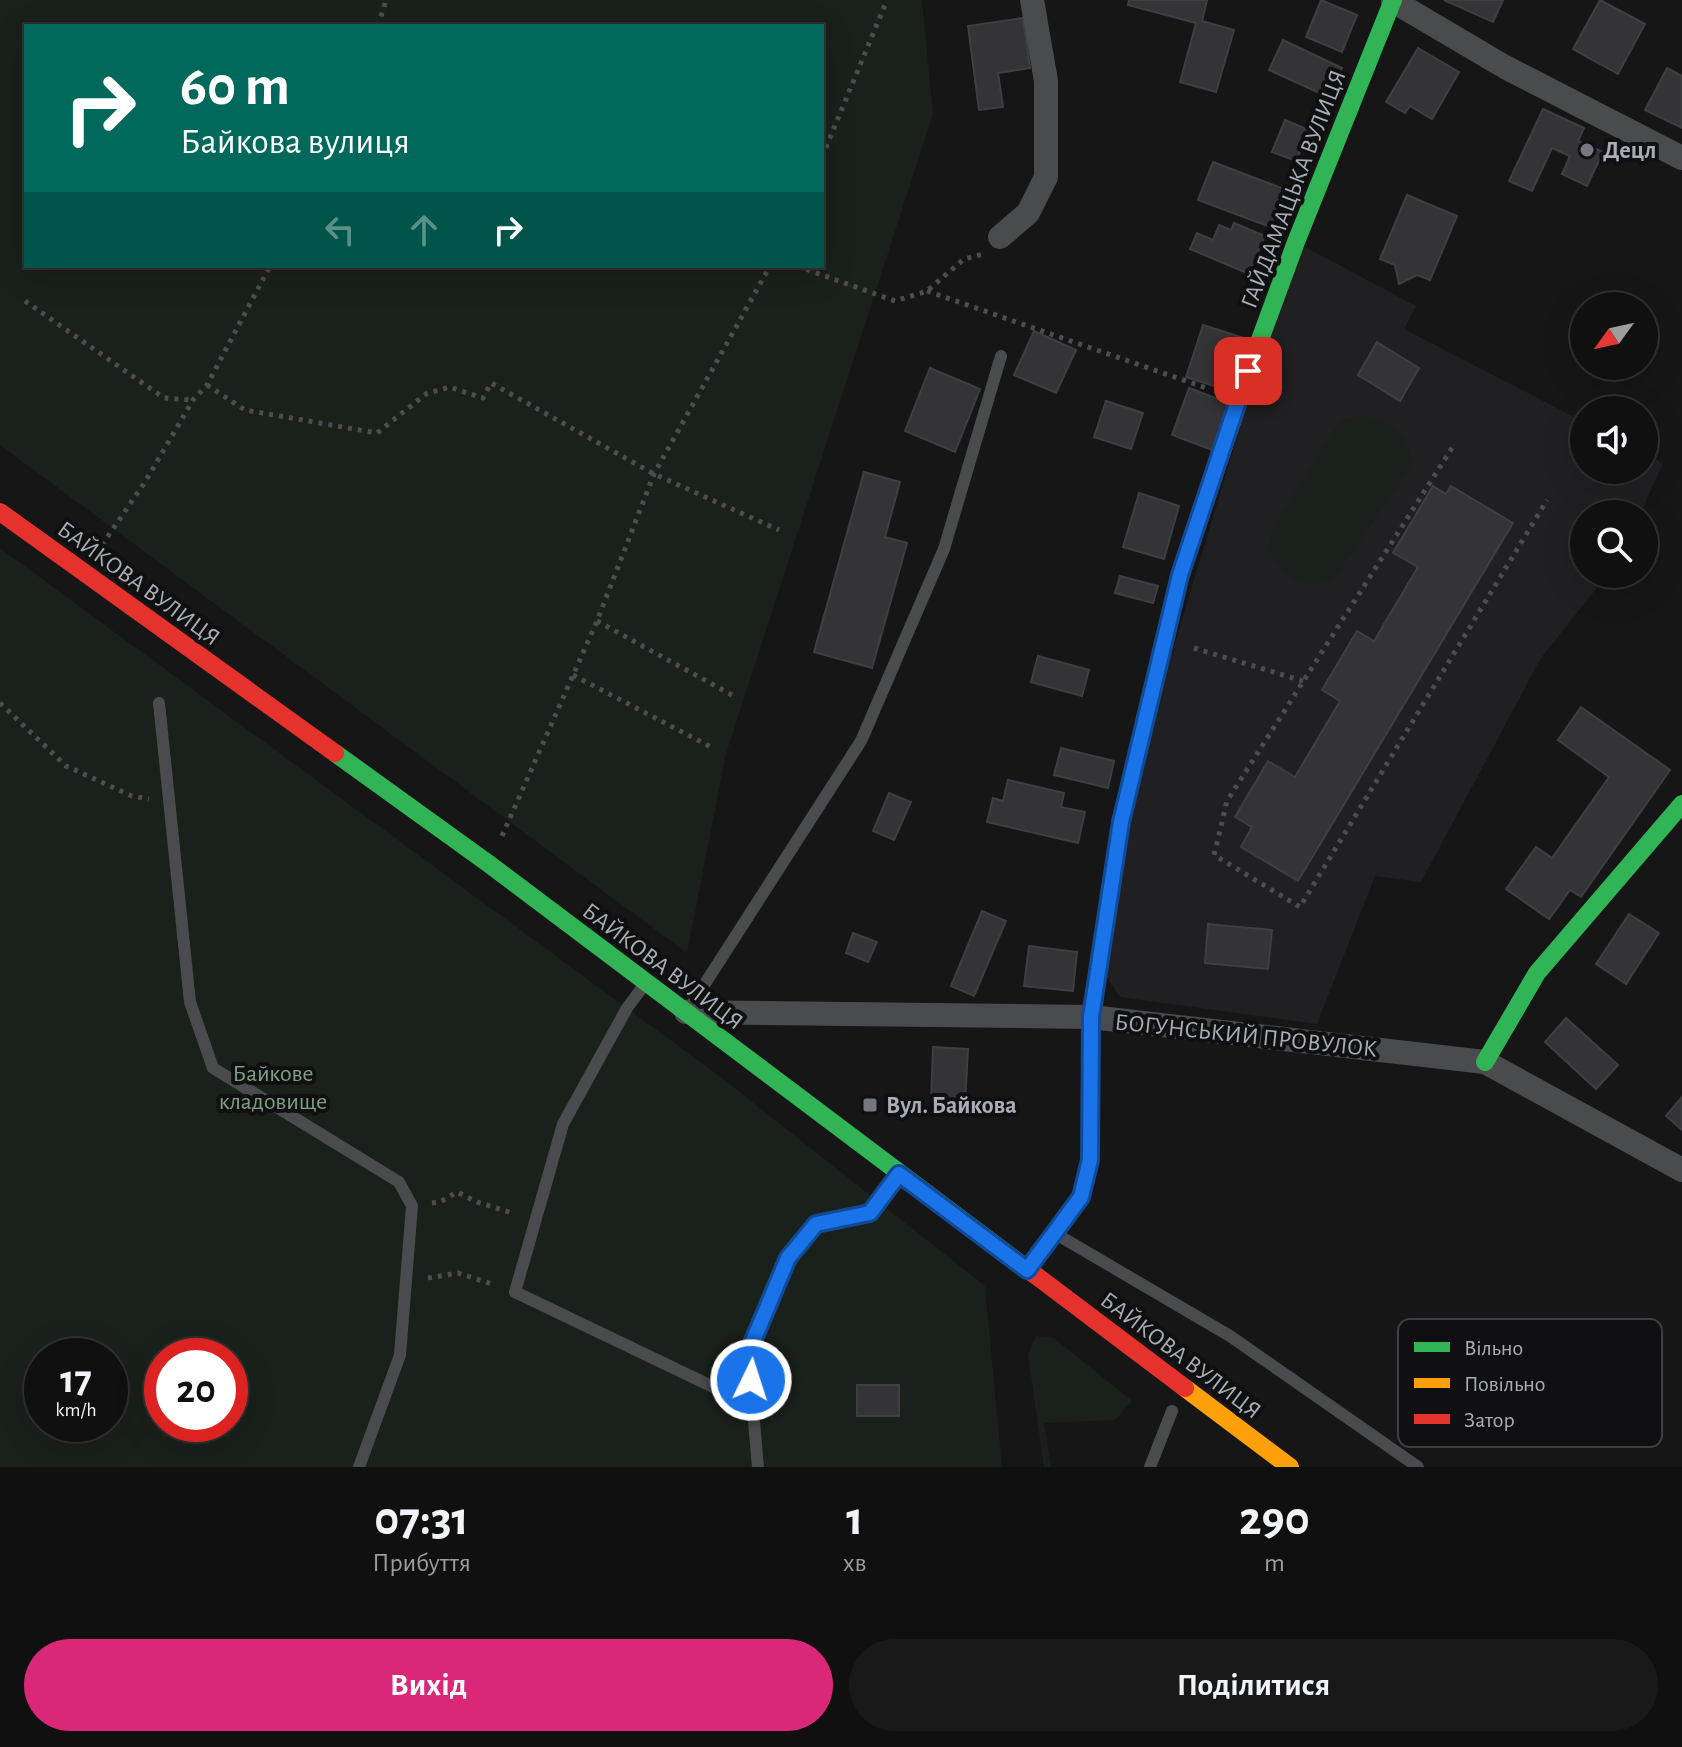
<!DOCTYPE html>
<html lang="uk">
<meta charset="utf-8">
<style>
body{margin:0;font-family:"Alegreya Sans",sans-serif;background:#191919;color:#f1f3f6;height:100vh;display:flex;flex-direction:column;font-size:30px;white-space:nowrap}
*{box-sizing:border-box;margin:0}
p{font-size:26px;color:#9c9d9f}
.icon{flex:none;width:44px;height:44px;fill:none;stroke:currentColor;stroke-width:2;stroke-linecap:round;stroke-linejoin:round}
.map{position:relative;height:1467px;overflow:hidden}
.side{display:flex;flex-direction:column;background:#101010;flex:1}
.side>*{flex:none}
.banner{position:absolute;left:24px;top:24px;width:800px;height:244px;border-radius:0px;box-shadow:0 8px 32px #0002,0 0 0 2px #303030;background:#00695c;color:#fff;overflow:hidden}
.needle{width:52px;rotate:237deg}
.buttons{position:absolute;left:1570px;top:292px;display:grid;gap:16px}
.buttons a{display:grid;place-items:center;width:88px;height:88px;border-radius:50%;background:#101010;box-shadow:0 8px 32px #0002,0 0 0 2px #303030;font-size:40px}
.speed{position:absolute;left:24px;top:1338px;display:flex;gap:16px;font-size:40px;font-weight:700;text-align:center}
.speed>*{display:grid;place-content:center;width:104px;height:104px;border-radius:50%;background:#101010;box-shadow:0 8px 32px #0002,0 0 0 2px #303030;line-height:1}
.speed small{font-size:20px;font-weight:400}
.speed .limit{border:12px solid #d22;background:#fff;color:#111}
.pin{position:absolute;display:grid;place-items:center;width:68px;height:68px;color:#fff;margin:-34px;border-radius:16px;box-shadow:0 4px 12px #0006}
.me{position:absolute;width:88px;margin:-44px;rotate:4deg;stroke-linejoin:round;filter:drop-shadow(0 0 6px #0008)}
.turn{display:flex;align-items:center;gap:28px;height:168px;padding:0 24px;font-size:36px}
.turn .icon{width:104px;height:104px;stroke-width:2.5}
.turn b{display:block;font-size:56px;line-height:68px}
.lanes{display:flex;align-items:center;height:76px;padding:0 24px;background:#0003;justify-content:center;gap:40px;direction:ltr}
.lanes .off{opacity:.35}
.eta{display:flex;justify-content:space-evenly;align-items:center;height:136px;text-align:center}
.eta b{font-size:48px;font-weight:700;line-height:56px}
.cta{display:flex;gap:16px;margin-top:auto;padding:16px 24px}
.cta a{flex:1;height:92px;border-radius:48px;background:#db2777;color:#fff;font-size:32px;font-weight:700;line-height:92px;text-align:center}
.cta a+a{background:#191919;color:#f1f3f6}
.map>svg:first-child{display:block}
</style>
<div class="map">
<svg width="1682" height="1467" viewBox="0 0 1682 1467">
<rect width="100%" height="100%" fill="#161616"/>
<polygon fill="#202022" points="1296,242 1416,306 1404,329 1584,422 1584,470 1644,470 1644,453 1663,463 1640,514 1584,514 1584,574 1608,574 1541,658 1421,882 1375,876 1317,1024 1120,997 1099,965 1121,822"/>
<g fill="#1a201a" fill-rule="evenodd">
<path d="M0,0H922L933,114L726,754L687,953L0,445ZM26,26H822V266H26Z"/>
<path d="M1364,415C1393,424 1409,434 1412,465L1335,577C1303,597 1281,574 1268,547L1274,527L1335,428L1346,419Z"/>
<path d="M0,548L718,1075L985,1286L1002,1467H0ZM42,1356H110V1424H42ZM162,1356H230V1424H162Z"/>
<polygon points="1036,1336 1054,1338 1132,1401 1115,1420 1044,1423 1051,1467 1044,1467 1028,1355"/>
</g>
<g fill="#343436" stroke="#3e3f42" stroke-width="2">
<polygon points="1129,0 1207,0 1202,21 1234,30 1216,92 1180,82 1196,23 1128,5"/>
<polygon points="1321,0 1357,15 1342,52 1306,37"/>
<polygon points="1444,0 1503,0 1493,22"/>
<polygon points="1600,0 1645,24 1618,74 1573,49"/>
<polygon points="1023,18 1030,68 998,73 1003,107 979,110 968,26"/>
<polygon points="1283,40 1342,68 1328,97 1269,70"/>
<polygon points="1418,48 1459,72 1432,119 1410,106 1405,113 1386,102"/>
<polygon points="1667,68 1682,76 1682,128 1645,110"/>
<polygon points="1543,109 1584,128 1578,141 1603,152 1587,186 1562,174 1570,156 1552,148 1532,191 1509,181"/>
<polygon points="1285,120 1309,130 1296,161 1272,152"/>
<polygon points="1213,162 1284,189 1270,227 1198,200"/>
<polygon points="1407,195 1457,216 1430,280 1417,275 1399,284 1395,265 1380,259"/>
<polygon points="1234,223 1265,236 1249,274 1190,249 1197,233 1213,240 1219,225 1231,230"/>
<polygon points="1203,325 1250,340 1233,392 1186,377"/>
<polygon points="1034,331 1076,350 1056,393 1014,375"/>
<polygon points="1377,342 1419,368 1400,401 1358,375"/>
<polygon points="930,368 980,389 955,452 905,431"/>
<polygon points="1189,388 1229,403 1212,450 1172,435"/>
<polygon points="1106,401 1143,413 1131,449 1094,437"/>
<polygon points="864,472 900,482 885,537 907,543 872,668 814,652"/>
<polygon points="1433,486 1446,494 1451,486 1513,523 1298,881 1241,847 1252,827 1235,817 1268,761 1295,777 1340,701 1322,690 1357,631 1374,641 1418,567 1393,553"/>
<polygon points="1139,493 1179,506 1164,559 1123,547"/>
<polygon points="1120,576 1158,586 1153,603 1115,593"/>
<polygon points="1038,656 1089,670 1082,696 1031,682"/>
<polygon points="1581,707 1670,770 1581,897 1570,890 1549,919 1506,889 1536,847 1552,858 1609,777 1558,740"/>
<polygon points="1061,748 1114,761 1108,788 1054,775"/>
<polygon points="1008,780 1064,793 1061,807 1085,812 1078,843 987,822 993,798 1003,801"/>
<polygon points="889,793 911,802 894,840 873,831"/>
<polygon points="982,911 1006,921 974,996 951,986"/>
<polygon points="1629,914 1659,933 1626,984 1596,964"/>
<polygon points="1208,924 1272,930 1268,969 1205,963"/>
<polygon points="853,933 877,942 868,962 846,953"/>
<polygon points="1029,946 1077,952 1073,991 1024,986"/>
<polygon points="1566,1018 1618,1065 1596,1089 1545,1042"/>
<polygon points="933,1047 968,1049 965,1104 931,1102"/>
<polygon points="1682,1097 1682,1130 1666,1116"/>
<rect x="857" y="1385" width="42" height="31"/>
</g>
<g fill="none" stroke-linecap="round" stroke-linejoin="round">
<g stroke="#4c4d50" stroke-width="5" stroke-dasharray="4 6" stroke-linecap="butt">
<polyline points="378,26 386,0"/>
<polyline points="822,157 887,0"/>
<polyline points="797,266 895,301 927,291 964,259 983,254"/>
<polyline points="927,291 1209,389"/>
<polyline points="25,301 164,398 193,400"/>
<polyline points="207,385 245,410 377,433 426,394 449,387 483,398 491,383 654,474 779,530"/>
<polyline points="1452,448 1227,801 1214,855 1300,907 1547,500"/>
<polyline points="102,545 145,482 193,400 207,385 270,266"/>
<polyline points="597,621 732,695"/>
<polyline points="1194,648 1303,681"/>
<polyline points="573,675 711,747"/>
<polyline points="0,703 66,766 132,796 149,799"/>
<polyline points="502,836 597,621 654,474 770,266"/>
<polyline points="432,1203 440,1202 457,1192 477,1202 515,1214"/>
<polyline points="428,1278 458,1273 495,1285"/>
</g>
<g stroke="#4a4b4e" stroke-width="12">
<polyline points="159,703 190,1002 213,1068 399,1182 412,1206 400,1355 359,1467"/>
<polyline points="645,984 627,1008 563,1124 515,1292 753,1406"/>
<polyline points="688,1010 861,741 944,549 1001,356"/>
<polyline points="1056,1234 1230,1336 1418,1467"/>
<polyline points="758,1467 748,1353 788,1258 816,1224 870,1213 899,1174"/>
<polyline points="1150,1467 1172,1411"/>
</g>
<g stroke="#4a4b4e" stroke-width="24">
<polyline points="1393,1 1505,67 1682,158"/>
<polyline points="1000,237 1028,213 1046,177 1046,81 1032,0"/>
<polyline points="686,1012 1091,1017 1485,1062 1682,1170"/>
</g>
<g stroke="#30b455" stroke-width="18">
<polyline points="1254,356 1296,242 1393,0"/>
<polyline points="335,753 489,864 1034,1274"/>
<polyline points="1485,1062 1537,973 1682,804"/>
<polyline points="1027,1270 1081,1197 1090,1160 1091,1017 1121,822 1168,625"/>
</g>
<g stroke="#ff9f0a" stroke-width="18">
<polyline points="1168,625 1180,575 1254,356"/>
<polyline points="1185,1388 1290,1467"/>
</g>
<g stroke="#e5322d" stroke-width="18">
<polyline points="0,512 335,753"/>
<polyline points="1034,1274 1185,1388"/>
</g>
</g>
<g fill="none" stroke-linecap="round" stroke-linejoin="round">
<defs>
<polyline id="route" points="751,1380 748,1353 788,1258 816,1224 870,1213 899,1174 1027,1270 1081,1197 1090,1160 1091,1017 1121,822 1180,575 1248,371"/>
</defs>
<use href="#route" stroke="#114b97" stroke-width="20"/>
<use href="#route" stroke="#1a73e8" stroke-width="14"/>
</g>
<g fill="#75787e" stroke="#101012" stroke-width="3">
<circle cx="1587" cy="150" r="8"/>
<rect x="862" y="1097" width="16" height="16" rx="4"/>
</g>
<g text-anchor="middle" stroke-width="8" stroke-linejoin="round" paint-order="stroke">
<g font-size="24" font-weight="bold" fill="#a8adb6" stroke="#101012" text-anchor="start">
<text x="1603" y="158">Децл</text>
<text x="886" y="1113">Вул. Байкова</text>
</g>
<g font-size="24" fill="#a8adb6" stroke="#101012">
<text transform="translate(1293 189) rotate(-69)" y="8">ГАЙДАМАЦЬКА ВУЛИЦЯ</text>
<text transform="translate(139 583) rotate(36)" y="8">БАЙКОВА ВУЛИЦЯ</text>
<text transform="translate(663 966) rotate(37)" y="8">БАЙКОВА ВУЛИЦЯ</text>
<text transform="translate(1246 1035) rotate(6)" y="8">БОГУНСЬКИЙ ПРОВУЛОК</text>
<text transform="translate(1181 1355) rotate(37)" y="8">БАЙКОВА ВУЛИЦЯ</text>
</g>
<g font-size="24" fill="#81a080" stroke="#101012">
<text x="273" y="1081">Байкове<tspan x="273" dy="28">кладовище</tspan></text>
</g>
</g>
<rect x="1398" y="1319" width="264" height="128" rx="12" fill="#101012" stroke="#3e3f43" stroke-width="2"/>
<rect x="1414" y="1342" width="36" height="10" fill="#30b455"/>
<rect x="1414" y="1378" width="36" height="10" fill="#ff9f0a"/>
<rect x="1414" y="1414" width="36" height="10" fill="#e5322d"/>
<g font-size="22" fill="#a8adb6">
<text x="1464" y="1355">Вільно</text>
<text x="1464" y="1391">Повільно</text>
<text x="1464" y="1427">Затор</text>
</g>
</svg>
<div class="buttons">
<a><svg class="needle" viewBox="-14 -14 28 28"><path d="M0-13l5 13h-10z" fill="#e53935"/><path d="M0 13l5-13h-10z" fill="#9c9d9f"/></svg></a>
<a><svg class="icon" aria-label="sound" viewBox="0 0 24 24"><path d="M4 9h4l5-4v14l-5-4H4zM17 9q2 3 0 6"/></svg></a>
<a><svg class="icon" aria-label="search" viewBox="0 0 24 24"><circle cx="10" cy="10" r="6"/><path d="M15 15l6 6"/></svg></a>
</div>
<div class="speed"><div>17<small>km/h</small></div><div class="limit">20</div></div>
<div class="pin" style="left:1248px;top:371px;background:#d93025"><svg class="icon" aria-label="arrive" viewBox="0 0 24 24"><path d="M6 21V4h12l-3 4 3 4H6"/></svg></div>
<svg class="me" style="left:751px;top:1380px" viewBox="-20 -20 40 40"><circle r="17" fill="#1a73e8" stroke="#fff" stroke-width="3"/><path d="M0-11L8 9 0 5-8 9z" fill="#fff"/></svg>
<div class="banner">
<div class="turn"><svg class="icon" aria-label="right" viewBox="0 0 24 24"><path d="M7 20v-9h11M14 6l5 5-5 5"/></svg><div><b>60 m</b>Байкова вулиця</div></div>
<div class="lanes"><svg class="icon off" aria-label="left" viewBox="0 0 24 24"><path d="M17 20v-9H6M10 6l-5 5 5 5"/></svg><svg class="icon off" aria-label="ahead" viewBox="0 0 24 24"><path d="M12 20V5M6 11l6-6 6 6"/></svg><svg class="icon" aria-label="right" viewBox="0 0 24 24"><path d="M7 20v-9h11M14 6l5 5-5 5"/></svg></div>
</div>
</div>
<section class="side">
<div class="eta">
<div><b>07:31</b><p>Прибуття</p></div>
<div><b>1</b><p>хв</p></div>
<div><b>290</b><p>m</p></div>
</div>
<div class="cta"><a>Вихід</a><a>Поділитися</a></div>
</section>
